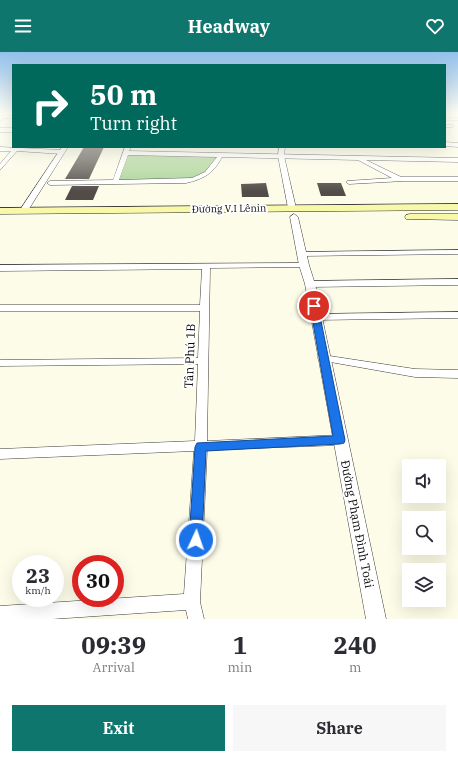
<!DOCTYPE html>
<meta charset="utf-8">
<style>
body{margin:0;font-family:"IBM Plex Serif",serif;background:#f7f7f7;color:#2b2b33;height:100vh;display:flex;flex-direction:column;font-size:15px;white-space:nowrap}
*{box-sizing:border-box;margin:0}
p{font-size:13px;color:#7c7c81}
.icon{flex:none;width:22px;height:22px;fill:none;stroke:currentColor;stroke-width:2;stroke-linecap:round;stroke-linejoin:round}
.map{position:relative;height:567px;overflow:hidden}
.side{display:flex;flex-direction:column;background:#fff;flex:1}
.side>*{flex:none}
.banner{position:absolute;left:12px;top:12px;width:434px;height:84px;border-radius:0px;box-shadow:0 4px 16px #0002;background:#00695c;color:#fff;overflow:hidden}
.buttons{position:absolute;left:402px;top:407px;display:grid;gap:8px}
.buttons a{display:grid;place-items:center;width:44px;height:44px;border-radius:0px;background:#fff;box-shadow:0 4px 16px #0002;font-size:20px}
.speed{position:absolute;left:12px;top:503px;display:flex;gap:8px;font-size:20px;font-weight:700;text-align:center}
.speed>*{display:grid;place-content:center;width:52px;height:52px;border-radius:50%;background:#fff;box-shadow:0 4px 16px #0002;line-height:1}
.speed small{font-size:10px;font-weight:400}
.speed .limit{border:6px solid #d22;background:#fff;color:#111}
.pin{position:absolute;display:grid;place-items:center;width:34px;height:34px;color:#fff;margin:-17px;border:2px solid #fff;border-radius:50%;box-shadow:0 1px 4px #0007}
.me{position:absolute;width:44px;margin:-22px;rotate:3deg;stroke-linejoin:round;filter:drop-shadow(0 0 3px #0008)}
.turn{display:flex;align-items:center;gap:14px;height:84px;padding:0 12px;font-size:18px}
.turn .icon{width:52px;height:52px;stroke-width:2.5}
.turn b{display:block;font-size:28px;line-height:34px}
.eta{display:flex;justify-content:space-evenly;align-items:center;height:68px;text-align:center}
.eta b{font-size:24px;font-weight:700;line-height:28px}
.action{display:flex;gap:8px;margin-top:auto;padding:8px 12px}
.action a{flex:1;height:46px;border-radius:0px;background:#0f766e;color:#fff;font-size:16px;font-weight:700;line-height:46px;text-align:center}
.action a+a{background:#f7f7f7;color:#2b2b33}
header{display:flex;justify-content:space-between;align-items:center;height:52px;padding:0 12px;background:#0f766e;color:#fff;font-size:18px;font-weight:700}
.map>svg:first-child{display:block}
</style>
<header><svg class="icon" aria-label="menu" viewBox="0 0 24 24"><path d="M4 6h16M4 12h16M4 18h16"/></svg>Headway<svg class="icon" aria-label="heart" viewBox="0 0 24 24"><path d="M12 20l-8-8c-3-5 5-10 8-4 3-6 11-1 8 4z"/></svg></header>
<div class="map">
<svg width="458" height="567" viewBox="0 0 458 567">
<rect width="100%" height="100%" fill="#fdfce8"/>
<polygon fill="#aad396" points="126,101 221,102 214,116 196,127 115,130"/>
<g fill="#514c47">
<polygon points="84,95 104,95 89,127 65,127"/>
<polygon points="266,131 269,145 242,145 241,132"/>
<polygon points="317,131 341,131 346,144 321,144"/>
<polygon points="72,134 99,134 93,148 65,148"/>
</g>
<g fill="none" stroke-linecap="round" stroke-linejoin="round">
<defs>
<g id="service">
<rect x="0" y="64" width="13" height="2"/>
<polygon points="445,73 453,73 454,74 453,75 445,75"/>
</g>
<g id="minor">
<polygon points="9,61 13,61 13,62 0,69 0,66"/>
<rect x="445" y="66" width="13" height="2"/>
<polygon points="0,95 62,98 65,100 62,102 17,99 0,118 0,112 11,99 0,99"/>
<path d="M125,95H131L129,99L458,106V110L366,108L401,125H458V129H404L349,132L347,131V129L392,126L358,108L222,105C214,121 204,127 186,131L50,133L47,131L50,129L113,128ZM128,103L217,105L205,120L192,126L119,128Z"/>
<polygon points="458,198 458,202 301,204 297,202 301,200"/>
<polygon points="304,211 308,213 307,215 210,216 207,389 340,383 344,385 346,388 344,391 340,393 207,398 200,550 204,567 188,567 186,558 52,567 0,567 0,554 184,542 194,399 0,407 0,397 195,389 198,312 0,314 0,308 198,306 200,259 0,259 0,253 200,253 202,217 0,219 0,213"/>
<polygon points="458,227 458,233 310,235 306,232 310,229"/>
<polygon points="458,260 458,266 316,268 311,265 316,262"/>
<polygon points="323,303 415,317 458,318 458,326 415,325 319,308 318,306"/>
</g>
<g id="tertiary">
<rect x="0" y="76" width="13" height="4"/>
<polygon points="445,90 458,91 458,95 445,94"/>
<polygon points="62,95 68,95 27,160 21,160 20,158"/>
<polygon points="279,95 285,95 284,104 296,156 292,158 288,156 278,104"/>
<polygon points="294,162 298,165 309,213 315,232 386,567 366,567 305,232 299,213 290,165"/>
</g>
<g id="secondary">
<polygon points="458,152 458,158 0,162 0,156"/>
<polygon points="410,162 458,162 458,168 406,167 405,165 406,163"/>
</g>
</defs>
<use href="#service" stroke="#3c3c3c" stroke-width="1"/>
<use href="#minor" stroke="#3c3c3c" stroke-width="1"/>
<use href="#tertiary" stroke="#3c3c3c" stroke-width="1"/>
<use href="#secondary" stroke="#2b2b2b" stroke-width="1"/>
<use href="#service" fill="#fff" fill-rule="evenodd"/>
<use href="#minor" fill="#fff" fill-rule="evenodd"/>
<use href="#tertiary" fill="#fff" fill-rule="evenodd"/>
<use href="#secondary" fill="#f7f8a8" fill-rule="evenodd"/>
</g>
<linearGradient id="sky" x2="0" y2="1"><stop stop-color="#92c0eb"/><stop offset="0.44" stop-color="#fefef5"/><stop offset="1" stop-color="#fefef5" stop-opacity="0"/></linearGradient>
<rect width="458" height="140" fill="url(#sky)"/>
<polygon fill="#1a73e8" stroke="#114b97" points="311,252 317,252 318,254 345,388 344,391 340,392 206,399 202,488 200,492 196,494 191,492 189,488 195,395 197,391 333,384 310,254"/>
<g text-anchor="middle" stroke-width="4" stroke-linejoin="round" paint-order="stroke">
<g font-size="10" fill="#090909" stroke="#fff">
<text transform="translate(229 156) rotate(-1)" y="4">Đường V.I Lênin</text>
</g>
<g font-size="12" fill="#090909" stroke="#fff">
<text transform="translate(190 304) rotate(-88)" y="4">Tân Phú 1B</text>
<text transform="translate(357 472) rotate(79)" y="4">Đường Phạm Đình Toái</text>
</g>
</g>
</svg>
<div class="buttons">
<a><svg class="icon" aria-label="sound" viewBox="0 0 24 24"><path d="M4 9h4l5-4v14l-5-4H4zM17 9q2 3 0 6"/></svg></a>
<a><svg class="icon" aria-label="search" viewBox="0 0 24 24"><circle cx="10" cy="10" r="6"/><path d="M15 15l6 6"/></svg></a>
<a><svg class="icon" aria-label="layers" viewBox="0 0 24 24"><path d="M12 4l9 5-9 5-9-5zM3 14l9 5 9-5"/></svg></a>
</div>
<div class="speed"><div>23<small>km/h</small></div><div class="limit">30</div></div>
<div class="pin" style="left:314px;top:254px;background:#d93025"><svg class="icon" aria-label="arrive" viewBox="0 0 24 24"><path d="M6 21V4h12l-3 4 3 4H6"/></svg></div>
<svg class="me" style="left:196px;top:488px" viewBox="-20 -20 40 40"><circle r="17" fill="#1a73e8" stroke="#fff" stroke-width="3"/><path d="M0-11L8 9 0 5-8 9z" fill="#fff"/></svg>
<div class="banner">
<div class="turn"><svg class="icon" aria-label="right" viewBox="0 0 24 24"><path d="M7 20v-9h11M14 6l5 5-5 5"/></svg><div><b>50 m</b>Turn right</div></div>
</div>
</div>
<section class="side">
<div class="eta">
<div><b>09:39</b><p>Arrival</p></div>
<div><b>1</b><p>min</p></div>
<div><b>240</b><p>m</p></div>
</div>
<div class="action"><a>Exit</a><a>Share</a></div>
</section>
